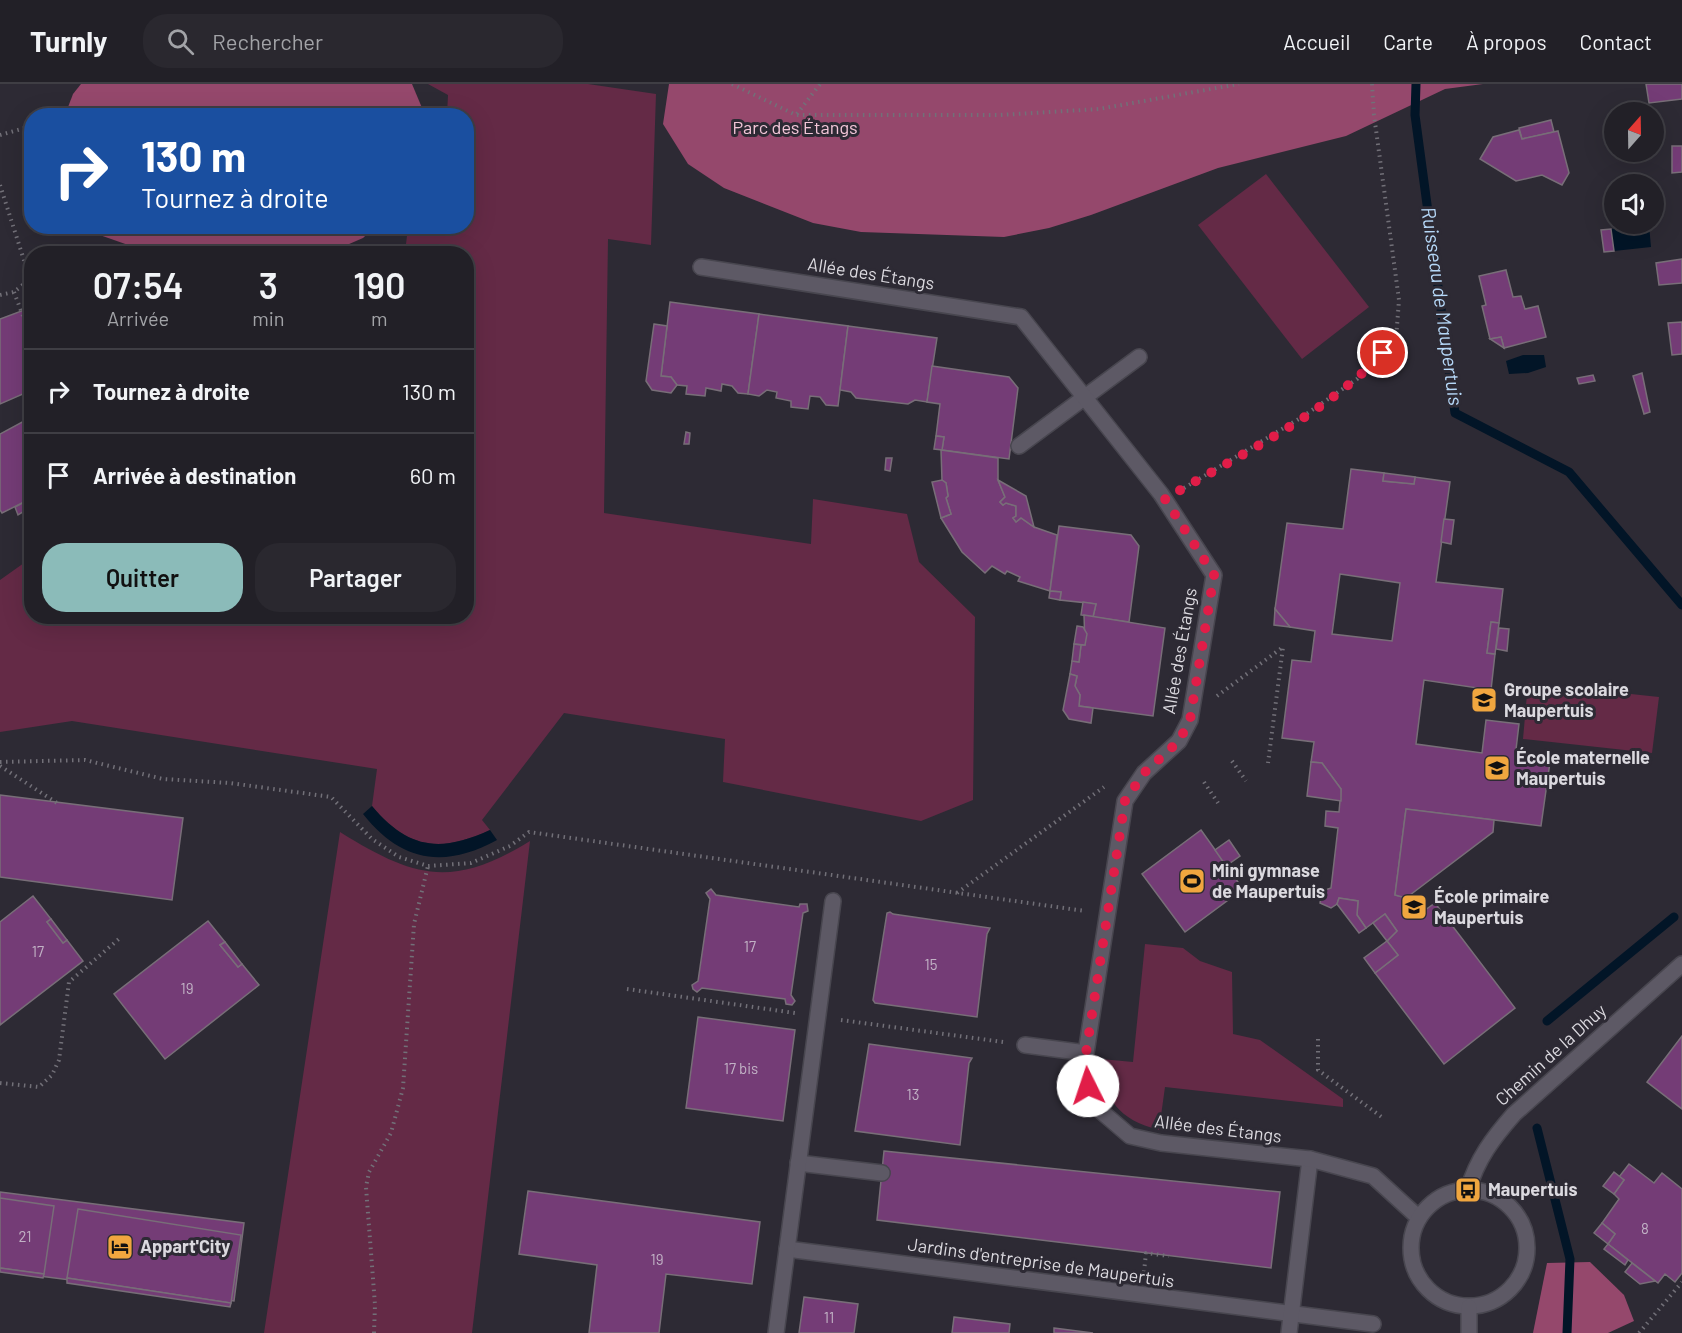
<!DOCTYPE html>
<html lang="fr">
<meta charset="utf-8">
<style>
body{margin:0;font-family:Barlow,sans-serif;background:#2a282f;color:#f1f3f6;height:100vh;display:flex;flex-direction:column;font-size:22px;white-space:nowrap}
*{box-sizing:border-box;margin:0}
p{font-size:20px;color:#a2a3a7}
.icon{flex:none;width:33px;height:33px;fill:none;stroke:currentColor;stroke-width:2;stroke-linecap:round;stroke-linejoin:round}
.map{position:relative;flex:1;overflow:hidden}
.panel{position:absolute;left:24px;top:162px;width:450px;height:378px;display:flex;flex-direction:column;background:#222027;border-radius:24px;box-shadow:0 6px 24px #0002,0 0 0 2px #3f3e44}
.panel>*{flex:none}
.hud{position:absolute;left:24px;top:24px;width:450px;height:126px;border-radius:24px;box-shadow:0 6px 24px #0002,0 0 0 2px #3f3e44;background:#1a4fa0;color:#fff;overflow:hidden}
.needle{width:39px;rotate:20deg}
.tools{position:absolute;left:1604px;top:18px;display:grid;gap:12px}
.tools a{display:grid;place-items:center;width:60px;height:60px;border-radius:50%;background:#222027;box-shadow:0 6px 24px #0002,0 0 0 2px #3f3e44;font-size:30px}
.pin{position:absolute;display:grid;place-items:center;width:51px;height:51px;color:#fff;margin:-26px;border:3px solid #fff;border-radius:50%;box-shadow:0 2px 6px #0007}
.me{position:absolute;width:66px;margin:-33px;rotate:356deg;stroke-linejoin:round;filter:drop-shadow(0 0 4px #0008)}
.turn{display:flex;align-items:center;gap:21px;height:126px;padding:0 18px;font-size:27px}
.turn .icon{width:78px;height:78px;stroke-width:2.5}
.turn b{display:block;font-size:42px;line-height:51px}
.eta{display:flex;justify-content:space-evenly;align-items:center;height:102px;text-align:center}
.eta b{font-size:36px;font-weight:600;line-height:42px}
.button{display:flex;gap:12px;margin-top:auto;padding:12px 18px}
.button a{flex:1;height:69px;border-radius:24px;background:#8bbbb9;color:#111;font-size:24px;font-weight:600;line-height:69px;text-align:center}
.button a+a{background:#2a282f;color:#f1f3f6}
ul{padding:0;list-style:none}
li{display:flex;align-items:center;gap:18px;height:84px;padding:0 18px;border-top:2px solid #3f3e44}
li div{flex:1}
li b{display:block;font-size:22px}
li em{font-style:normal}
header{display:flex;align-items:center;gap:36px;box-sizing:border-box;height:84px;padding:0 30px;background:#222027;border-bottom:2px solid #3f3e44}
header strong{font-size:28px}
nav{display:flex;gap:33px;margin-inline-start:auto;font-size:21px}
.search{width:420px;height:54px;background:#2a282f;display:flex;align-items:center;gap:15px;box-sizing:border-box;padding:0 21px;border-radius:24px;color:#a2a3a7;font-size:22px}
.map>svg:first-child{display:block}
</style>
<header>
<strong>Turnly</strong>
<div class="search"><svg class="icon" aria-label="search" viewBox="0 0 24 24"><circle cx="10" cy="10" r="6"/><path d="M15 15l6 6"/></svg>Rechercher</div>
<nav><a>Accueil</a><a>Carte</a><a>À propos</a><a>Contact</a></nav>
</header>
<div class="map">
<svg width="1682" height="1249" viewBox="0 0 1682 1249">
<rect width="100%" height="100%" fill="#2d2a34"/>
<g fill="#642a46">
<path d="M428,0H588L656,10L651,161L608,155L604,429L811,460L813,415L907,430L919,478L975,533L973,716L921,737L723,698L725,655L564,629L482,736L490,746C440,769 408,765 372,722L377,685L72,637L0,648V496L31,474L32,532H466V170L405,169L408,143L466,142V32L447,31L448,11Z"/>
<polygon points="1266,90 1369,223 1302,275 1198,141"/>
<polygon points="1528,599 1659,613 1652,669 1523,655"/>
<path d="M340,748C414,794 452,805 530,757L472,1249H264Z"/>
<path d="M1145,860L1183,864L1200,877L1232,888L1233,950L1260,956L1343,1015V1023L1165,1003L1159,1046C1118,1035 1105,1017 1101,975L1133,978Z"/>
</g>
<g fill="#95486c">
<polygon points="81,0 412,0 425,31 65,31 73,10"/>
<polygon points="669,0 1483,0 1445,5 1346,52 1218,84 1091,131 1049,144 1004,153 861,148 813,139 724,104 688,80 663,40"/>
<polygon points="85,143 375,143 363,154 326,170 151,169 94,149"/>
<polygon points="1590,1178 1624,1211 1634,1237 1608,1249 1533,1249 1547,1179"/>
</g>
<g fill="#021527">
<polygon points="1649,141 1651,163 1614,167 1611,145"/>
<polygon points="1523,271 1544,271 1546,283 1528,289 1509,290 1506,277"/>
<path d="M372,722C408,765 440,769 490,746L497,756C444,785 401,778 363,730Z"/>
</g>
<g fill="none" stroke-linecap="round" stroke-linejoin="round">
<g stroke="#021527" stroke-width="9">
<polyline points="1416,0 1415,31 1455,329 1569,388 1682,521"/>
<polyline points="1547,937 1674,833"/>
<polyline points="1537,1044 1570,1175 1567,1249"/>
</g>
</g>
<g fill="#743c76" stroke="#786e78" stroke-width="1.5" fill-rule="evenodd">
<polygon points="1646,0 1682,0 1682,15 1649,19"/>
<polygon points="1551,36 1554,48 1522,55 1519,44"/>
<polygon points="1519,46 1522,55 1558,47 1569,89 1562,101 1542,91 1516,97 1480,75 1493,53"/>
<polygon points="1672,62 1682,62 1682,88 1672,89"/>
<polygon points="1611,145 1614,167 1604,168 1601,146"/>
<polygon points="1682,175 1682,199 1659,201 1656,179"/>
<polygon points="1506,186 1513,213 1521,212 1525,225 1538,222 1546,253 1504,264 1501,253 1490,255 1482,222 1486,221 1479,192"/>
<polygon points="670,218 759,230 748,310 738,309 732,302 722,300 721,307 706,304 705,312 686,310 687,302 677,301 671,293 661,292"/>
<polygon points="32,223 32,306 0,320 0,235"/>
<polygon points="759,230 848,242 838,322 826,321 820,313 810,312 808,325 791,323 791,317 776,314 777,308 767,306 759,312 748,310"/>
<polygon points="1682,238 1682,270 1672,271 1668,239"/>
<polygon points="654,240 667,242 661,292 671,293 677,301 671,309 652,306 646,297"/>
<polygon points="848,242 937,254 927,318 915,316 908,320 856,314 851,308 840,306"/>
<polygon points="1501,253 1504,264 1490,255"/>
<polygon points="932,282 1009,293 1018,304 1009,375 942,366 944,353 936,352 940,320 927,318"/>
<polygon points="1642,289 1650,328 1644,330 1633,292"/>
<polygon points="1593,291 1595,297 1579,300 1577,294"/>
<polygon points="32,329 32,414 2,429 0,426 0,350 28,335 26,331"/>
<polygon points="686,348 690,349 689,360 684,360"/>
<polygon points="936,352 944,353 942,366 934,365"/>
<polygon points="941,366 998,374 998,396 1005,413 1000,418 1003,421 1006,419 1016,422 1016,432 1013,434 1016,438 1021,434 1034,443 1057,451 1050,507 1018,497 1020,493 1007,487 1005,490 992,482 985,489 962,468 941,434 951,430 946,414 948,412 946,399 942,396"/>
<polygon points="886,374 892,374 890,387 885,386"/>
<path d="M1351,385L1384,389L1383,397L1414,400L1415,393L1450,398L1436,498L1503,505L1499,539L1491,538L1487,569L1495,570L1491,606L1424,596L1416,660L1482,669L1486,636L1519,640L1515,674L1550,678L1541,742L1406,725L1395,811L1406,814L1418,831L1435,819L1515,924L1444,980L1375,889L1398,871L1387,857L1397,847L1385,830L1366,844L1357,831L1358,817L1339,814L1337,820L1331,824L1320,819L1322,807L1331,804L1338,744L1325,742L1326,727L1339,728L1341,705L1322,679L1311,678L1314,658L1282,654L1292,576L1311,578L1315,547L1290,543L1275,525L1287,439L1343,445ZM1340,490L1400,499L1392,557L1332,550Z"/>
<polygon points="1384,389 1415,393 1414,400 1383,397"/>
<polygon points="942,396 946,399 948,412 946,414 951,430 941,434 932,398"/>
<polygon points="998,396 1026,412 1034,443 1021,434 1016,438 1013,434 1016,432 1016,422 1006,419 1003,421 1000,418 1005,413"/>
<polygon points="28,416 31,423 18,431 15,423"/>
<polygon points="1444,435 1454,436 1451,460 1441,458"/>
<polygon points="1059,442 1131,451 1139,462 1129,538 1093,533 1096,520 1060,516 1061,508 1050,507"/>
<polygon points="1050,507 1061,508 1060,516 1049,514"/>
<polygon points="1083,518 1096,520 1093,533 1081,531"/>
<polygon points="1275,525 1290,543 1274,541"/>
<polygon points="1084,531 1165,544 1153,632 1079,622 1080,611 1075,602 1077,592 1070,590 1072,577 1079,578 1081,561 1085,561"/>
<polygon points="1491,538 1499,539 1495,570 1487,569"/>
<polygon points="1077,542 1083,543 1087,550 1085,561 1074,560"/>
<polygon points="1499,544 1509,545 1507,567 1496,565"/>
<polygon points="1074,560 1081,561 1079,578 1072,577"/>
<polygon points="1070,590 1077,592 1075,602 1080,611 1079,622 1093,624 1091,639 1069,635 1063,626"/>
<polygon points="1311,678 1322,679 1341,705 1341,717 1307,712"/>
<polygon points="0,711 183,734 172,816 0,793"/>
<polygon points="1406,725 1494,736 1493,748 1406,814 1395,811"/>
<polygon points="1201,746 1243,805 1185,848 1142,790"/>
<polygon points="1229,756 1240,772 1226,782 1215,766"/>
<polygon points="711,805 716,811 799,823 800,820 807,820 808,827 803,829 791,911 795,917 792,921 786,920 785,915 702,904 697,908 693,905 692,901 698,897 710,815 706,809"/>
<polygon points="33,812 51,835 47,838 63,859 67,856 83,877 0,941 0,838"/>
<polygon points="1339,814 1358,817 1357,831 1366,844 1359,849 1337,820"/>
<polygon points="890,828 893,830 990,844 987,850 977,933 875,919 873,916 887,829"/>
<polygon points="1385,830 1397,847 1387,857 1373,839"/>
<polygon points="51,835 67,856 63,859 47,838"/>
<polygon points="208,837 225,858 220,861 238,883 242,880 259,901 165,975 114,910"/>
<polygon points="1387,857 1398,871 1375,889 1364,874"/>
<polygon points="225,858 242,880 238,883 220,861"/>
<polygon points="698,933 795,946 783,1037 686,1024"/>
<polygon points="1682,952 1682,1025 1647,998"/>
<polygon points="869,960 972,974 969,979 960,1061 855,1047"/>
<polygon points="884,1067 1280,1108 1271,1184 877,1136"/>
<polygon points="1629,1080 1654,1099 1662,1089 1682,1105 1682,1189 1675,1198 1665,1190 1658,1199 1608,1160 1615,1150 1602,1139 1619,1115 1614,1110 1624,1096 1619,1093"/>
<polygon points="1614,1088 1624,1096 1614,1110 1603,1102"/>
<polygon points="528,1107 760,1138 752,1200 666,1190 659,1249 589,1249 597,1181 519,1170"/>
<polygon points="0,1108 244,1139 234,1217 0,1187"/>
<polygon points="0,1114 54,1122 44,1190 0,1184"/>
<polygon points="78,1125 241,1151 231,1219 67,1194"/>
<polygon points="1602,1139 1615,1150 1608,1160 1594,1149"/>
<polygon points="1608,1160 1628,1176 1625,1181 1604,1165"/>
<polygon points="1632,1179 1655,1197 1640,1200 1625,1188"/>
<polygon points="0,1184 44,1190 43,1194 0,1188"/>
<polygon points="67,1194 231,1219 230,1223 67,1199"/>
<polygon points="804,1213 858,1220 854,1249 799,1249"/>
<polygon points="954,1233 1010,1240 1009,1249 952,1249"/>
<polygon points="1054,1244 1093,1249 1054,1249"/>
</g>
<g fill="none" stroke-linecap="round" stroke-linejoin="round">
<defs>
<g id="service">
<polyline points="1019,362 1139,273"/>
<polyline points="1025,961 1086,969"/>
<polyline points="798,1079 882,1089"/>
<polyline points="787,1165 1373,1240"/>
<polyline points="776,1249 833,817"/>
<polyline points="1289,1249 1310,1075"/>
</g>
<polyline id="minor" points="701,183 1021,233 1161,410 1214,491 1190,636 1179,657 1144,689 1125,717 1086,969 1088,1003 1095,1022 1130,1052 1161,1059 1310,1075 1373,1092 1419,1134"/>
<g id="tertiary">
<path d="M1468,1106C1477,1075 1493,1054 1514,1030L1682,880"/>
<circle cx="1469" cy="1164" r="58"/>
<polyline points="1469,1249 1469,1223"/>
</g>
</defs>
<use href="#service" stroke="#48464f" stroke-width="18"/>
<use href="#minor" stroke="#48464f" stroke-width="18"/>
<use href="#tertiary" stroke="#48464f" stroke-width="18"/>
<g stroke="#727078" stroke-width="4" stroke-dasharray="1.5 4.5" stroke-linecap="butt">
<polyline points="732,0 796,31 1000,31 1099,25 1239,0"/>
<polyline points="797,30 820,0"/>
<polyline points="0,51 32,42"/>
<polyline points="0,101 30,195 14,208 0,211"/>
<polyline points="14,208 32,256"/>
<polyline points="1184,404 1302,333 1357,295 1396,255 1399,216 1374,31 1372,0"/>
<polyline points="1217,612 1283,563 1268,679"/>
<polyline points="1232,677 1246,697"/>
<polyline points="0,678 85,676 163,695 230,699 331,713 372,755 399,773 428,782 471,779 510,762 529,748 1085,827"/>
<polyline points="0,682 57,719"/>
<polyline points="1204,698 1218,719"/>
<polyline points="957,809 1104,703"/>
<polyline points="627,905 795,929"/>
<polyline points="841,936 1003,958"/>
<polyline points="1318,955 1318,986 1383,1034"/>
<polyline points="0,999 39,1003 52,991 59,976 69,898 120,854"/>
<polyline points="1144,1188 1146,1169 1169,1172"/>
<polyline points="374,1249 375,1221 366,1103 369,1088 391,1049 403,1004 414,840 428,782"/>
<polyline points="1639,1249 1682,1198"/>
</g>
<use href="#service" stroke="#5d5965" stroke-width="15"/>
<use href="#minor" stroke="#5d5965" stroke-width="15"/>
<use href="#tertiary" stroke="#5d5965" stroke-width="15"/>
</g>
<g fill="none" stroke-linecap="round" stroke-linejoin="round">
<path stroke="#e11d48" stroke-width="10" stroke-dasharray="0 18" d="M1088,1002L1086,969L1125,717L1144,689L1179,657L1190,636L1214,491L1165,415C1239,371 1323,332 1383,269"/>
</g>
<defs>
<symbol id="school-square" viewBox="-11 -11 22 22"><rect x="-9" y="-9" width="18" height="18" rx="4" fill="#f0a63f" stroke="#2d2a34"/><path d="M0-5L7-2L0 1L-7-2ZM-4 1L0 2.5L4 1V4Q0 6-4 4Z" fill="#111"/></symbol>
<symbol id="stadium-square" viewBox="-11 -11 22 22"><rect x="-9" y="-9" width="18" height="18" rx="4" fill="#f0a63f" stroke="#2d2a34"/><path d="M0-5a6.5 5 0 1 0 0 10a6.5 5 0 1 0 0-10ZM-3.5-1.8h7v3.6h-7Z" fill="#111"/></symbol>
<symbol id="bus-square" viewBox="-11 -11 22 22"><rect x="-9" y="-9" width="18" height="18" rx="4" fill="#f0a63f" stroke="#2d2a34"/><path d="M-5-6H5V4H4V6H2V4H-2V6H-4V4H-5ZM-3.5-4V0h7V-4ZM-3.5 1.2v1.5H-2V1.2ZM2 1.2v1.5H3.5V1.2Z" fill="#111"/></symbol>
<symbol id="hotel-square" viewBox="-11 -11 22 22"><rect x="-9" y="-9" width="18" height="18" rx="4" fill="#f0a63f" stroke="#2d2a34"/><path d="M-6-4.5h1.5V1H6V5H4.5V3h-9V5H-6ZM-4 0a1.8 1.8 0 1 1 3.6 0ZM.5 0V-2.5h3Q6-2.5 6 0Z" fill="#111"/></symbol>
</defs>
<g fill-rule="evenodd">
<use href="#school-square" x="1469" y="601" width="30" height="30"/>
<use href="#school-square" x="1482" y="669" width="30" height="30"/>
<use href="#stadium-square" x="1177" y="782" width="30" height="30"/>
<use href="#school-square" x="1399" y="808" width="30" height="30"/>
<use href="#bus-square" x="1453" y="1091" width="30" height="30"/>
<use href="#hotel-square" x="105" y="1148" width="30" height="30"/>
</g>
<g text-anchor="middle" stroke-width="6" stroke-linejoin="round" paint-order="stroke">
<g font-size="15" fill="#c1b2c5">
<text x="750" y="868">17</text>
<text x="38" y="873">17</text>
<text x="931" y="886">15</text>
<text x="187" y="910">19</text>
<text x="741" y="990">17 bis</text>
<text x="913" y="1016">13</text>
<text x="1645" y="1150">8</text>
<text x="25" y="1158">21</text>
<text x="657" y="1181">19</text>
<text x="829" y="1239">11</text>
</g>
<g font-size="18" fill="#f3c6d8" stroke="#2d2a34">
<text x="795" y="50">Parc des Étangs</text>
</g>
<g font-size="18" fill="#dbd9df" stroke="#2d2a34">
<text transform="translate(871 190) rotate(9)" y="6">Allée des Étangs</text>
<text transform="translate(1180 567) rotate(-80)" y="6">Allée des Étangs</text>
<text transform="translate(1551 971) rotate(-42)" y="6">Chemin de la Dhuy</text>
<text transform="translate(1218 1045) rotate(7)" y="6">Allée des Étangs</text>
<text transform="translate(1041 1179) rotate(8)" y="6">Jardins d'entreprise de Maupertuis</text>
</g>
<g font-size="18" font-weight="bold" fill="#dbd9df" stroke="#2d2a34" text-anchor="start">
<text x="1504" y="612">Groupe scolaire<tspan x="1504" dy="21">Maupertuis</tspan></text>
<text x="1516" y="680">École maternelle<tspan x="1516" dy="21">Maupertuis</tspan></text>
<text x="1212" y="793">Mini gymnase<tspan x="1212" dy="21">de Maupertuis</tspan></text>
<text x="1434" y="819">École primaire<tspan x="1434" dy="21">Maupertuis</tspan></text>
<text x="1488" y="1112">Maupertuis</text>
<text x="140" y="1169">Appart'City</text>
</g>
<g font-size="20" font-style="italic" fill="#b6d8f8" stroke="#2d2a34">
<text transform="translate(1442 222) rotate(82)" y="7">Ruisseau de Maupertuis</text>
</g>
</g>
</svg>
<div class="tools">
<a><svg class="needle" viewBox="-14 -14 28 28"><path d="M0-13l5 13h-10z" fill="#e53935"/><path d="M0 13l5-13h-10z" fill="#a2a3a7"/></svg></a>
<a><svg class="icon" aria-label="sound" viewBox="0 0 24 24"><path d="M4 9h4l5-4v14l-5-4H4zM17 9q2 3 0 6"/></svg></a>
</div>
<div class="pin" style="left:1383px;top:269px;background:#d93025"><svg class="icon" aria-label="arrive" viewBox="0 0 24 24"><path d="M6 21V4h12l-3 4 3 4H6"/></svg></div>
<svg class="me" style="left:1088px;top:1002px" viewBox="-20 -20 40 40"><circle r="19" fill="#fff"/><path d="M0-13L10 11 0 6-10 11z" fill="#e11d48"/></svg>
<div class="hud">
<div class="turn"><svg class="icon" aria-label="right" viewBox="0 0 24 24"><path d="M7 20v-9h11M14 6l5 5-5 5"/></svg><div><b>130 m</b>Tournez à droite</div></div>
</div>
<section class="panel">
<div class="eta">
<div><b>07:54</b><p>Arrivée</p></div>
<div><b>3</b><p>min</p></div>
<div><b>190</b><p>m</p></div>
</div>
<ul>
<li><svg class="icon" aria-label="right" viewBox="0 0 24 24"><path d="M7 20v-9h11M14 6l5 5-5 5"/></svg><div><b>Tournez à droite</b></div><em>130 m</em></li>
<li><svg class="icon" aria-label="arrive" viewBox="0 0 24 24"><path d="M6 21V4h12l-3 4 3 4H6"/></svg><div><b>Arrivée à destination</b></div><em>60 m</em></li>
</ul>
<div class="button"><a>Quitter</a><a>Partager</a></div>
</section>
</div>
